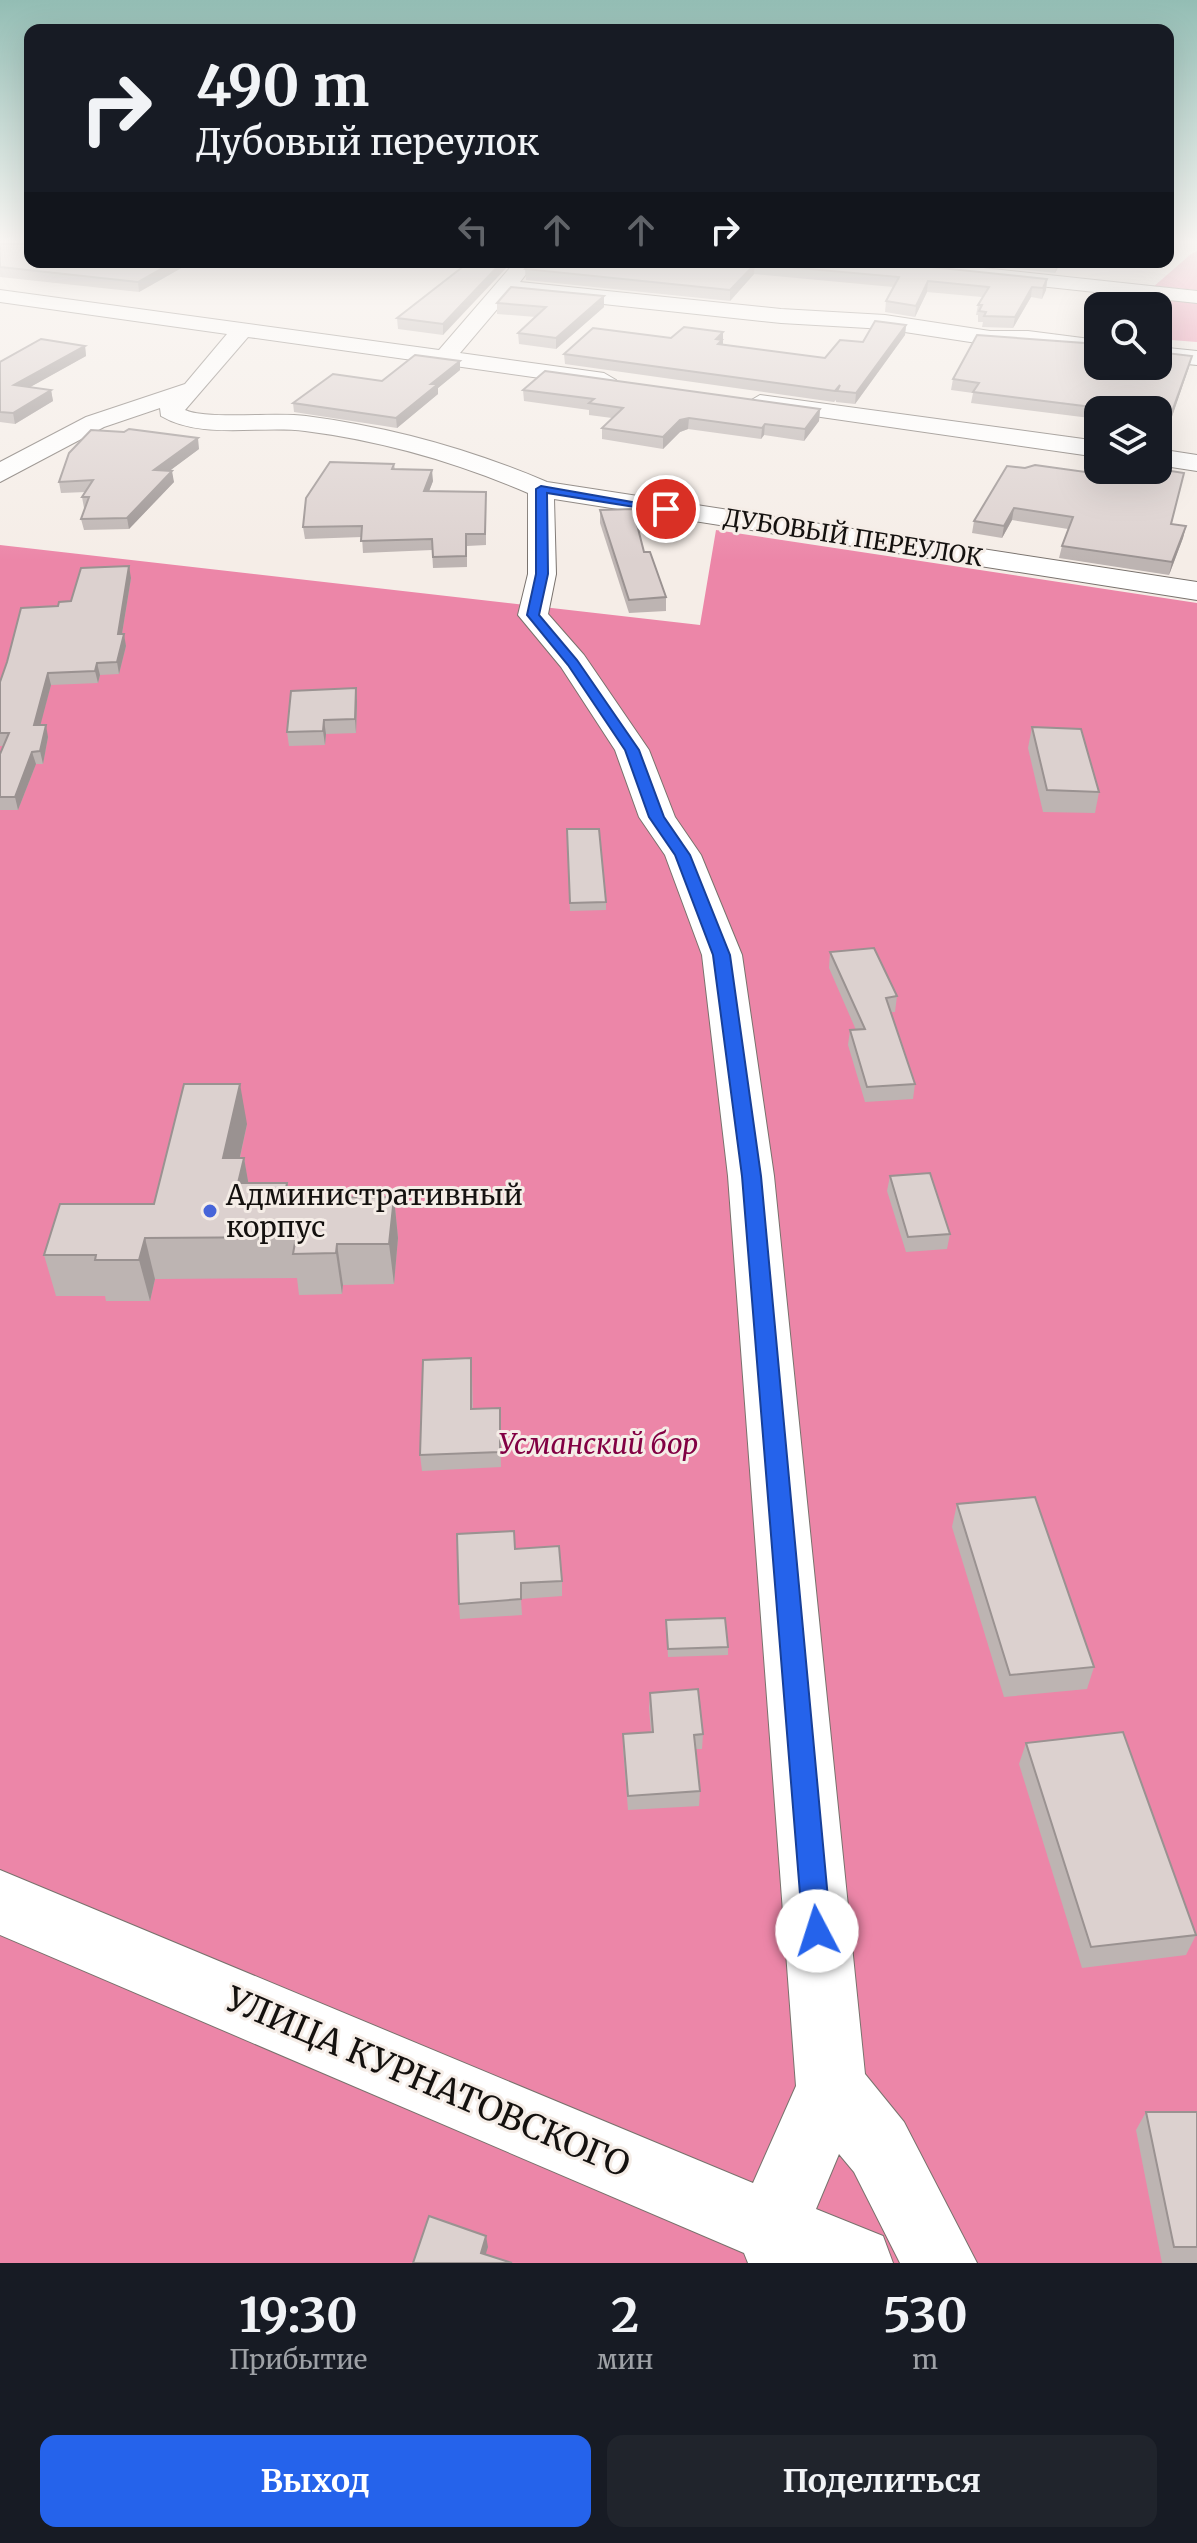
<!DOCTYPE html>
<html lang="ru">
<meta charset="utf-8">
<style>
body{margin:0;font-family:Merriweather,serif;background:#20242c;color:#f1f3f6;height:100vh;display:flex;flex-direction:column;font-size:30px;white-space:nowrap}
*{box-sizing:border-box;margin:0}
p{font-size:26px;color:#9ea1a6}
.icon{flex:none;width:44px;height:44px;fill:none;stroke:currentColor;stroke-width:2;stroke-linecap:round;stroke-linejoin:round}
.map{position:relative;height:2263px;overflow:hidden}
.panel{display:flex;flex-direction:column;background:#171b24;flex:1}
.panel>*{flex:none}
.hud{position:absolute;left:24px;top:24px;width:1150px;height:244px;border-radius:16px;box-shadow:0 8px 32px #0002;background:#171b24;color:#f1f3f6;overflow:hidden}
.tools{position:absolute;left:1084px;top:292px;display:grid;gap:16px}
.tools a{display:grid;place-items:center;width:88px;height:88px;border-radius:16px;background:#171b24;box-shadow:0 8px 32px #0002;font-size:40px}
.pin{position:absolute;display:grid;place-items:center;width:68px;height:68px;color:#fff;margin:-34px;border:4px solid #fff;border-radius:50%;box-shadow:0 2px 8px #0007}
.me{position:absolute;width:88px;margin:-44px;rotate:355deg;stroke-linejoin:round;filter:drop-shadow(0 0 6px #0008)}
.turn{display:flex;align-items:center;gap:28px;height:168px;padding:0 40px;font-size:36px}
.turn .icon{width:104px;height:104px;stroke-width:2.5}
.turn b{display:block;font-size:56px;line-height:68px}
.lanes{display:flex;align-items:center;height:76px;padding:0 40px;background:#0003;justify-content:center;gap:40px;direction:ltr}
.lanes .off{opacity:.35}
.eta{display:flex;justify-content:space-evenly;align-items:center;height:136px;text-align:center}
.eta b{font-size:48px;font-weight:700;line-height:56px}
.button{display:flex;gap:16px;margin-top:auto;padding:16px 40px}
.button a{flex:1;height:92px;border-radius:16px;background:#2563eb;color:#fff;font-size:32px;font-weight:700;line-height:92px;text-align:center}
.button a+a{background:#20242c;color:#f1f3f6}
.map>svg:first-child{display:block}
</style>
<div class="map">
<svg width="1197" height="2263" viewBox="0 0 1197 2263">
<rect width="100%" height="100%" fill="#f5ede7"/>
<g fill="#ec86a8">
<polygon points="1197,251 1197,292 1152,288 1191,254"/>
<polygon points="1144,296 1197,301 1197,342 1158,339 1158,306 1134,306"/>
<polygon points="716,530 1197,603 1197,2263 0,2263 0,545 700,625"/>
</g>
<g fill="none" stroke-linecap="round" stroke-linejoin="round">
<defs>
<g id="minor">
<path d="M515,262L534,264L520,282L781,309L885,315L990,331H1028L1098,340V354L1028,345H990L885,329L781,323L510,294L460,353L604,373L616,380L612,385L604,387L248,337L185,410C206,420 276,412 306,416C390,427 470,449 547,482L1197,582V600L554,499L556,574L548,614L584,655L649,750L675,817L701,855L742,955L774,1176L865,2074L904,2122L977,2263H900L854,2172L839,2154L816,2209L883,2236L893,2263H748L744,2253L0,1935V1870L753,2183L796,2086L728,1176L702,955L665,855L639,817L615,750L561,667L518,615L528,574V493C456,462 383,441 305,431C260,425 201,440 161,416L160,408L104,427L0,482V462L86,417L185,384L227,334L0,302V290L439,350Z"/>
<polygon points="861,262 928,262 1197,291 1197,303 871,268"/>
<polygon points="1158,347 1197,351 1197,365 1158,361"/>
<polygon points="760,395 1098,441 1098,457 752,407 748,402"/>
<polygon points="1158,449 1197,455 1197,471 1158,465"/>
</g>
</defs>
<use href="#minor" stroke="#79726d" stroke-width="2"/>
<use href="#minor" fill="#fff" fill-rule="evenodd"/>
</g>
<g fill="#bdb4b2">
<polygon points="0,244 192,262 139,292 0,277"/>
<polygon points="469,262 443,335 398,329 397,318"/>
<polygon points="530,262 883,262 1047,279 1046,290 1042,299 1031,297 1013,328 982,327 983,322 978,322 978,315 976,315 978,305 982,297 927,292 915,317 885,312 886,301 893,287 754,274 730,301 526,280 525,269"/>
<polygon points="956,262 1061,262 1055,273"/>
<polygon points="604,296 604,307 556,349 519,344 518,333 536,317 497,314 497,303"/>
<polygon points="906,325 905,335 855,404 836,402 836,400 834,402 565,364 564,354 723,332 722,345 825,358"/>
<polygon points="85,346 86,356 30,387 51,390 53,401 15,424 0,422 0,362"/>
<polygon points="1192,356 1189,367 1167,431 1158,430 1158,410 1098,410 1098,419 971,403 973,393 951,390 953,379"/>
<polygon points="460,370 438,388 438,394 397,428 294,412 293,403 382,381"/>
<polygon points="523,390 820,409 819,421 804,441 764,435 761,439 688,429 680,432 663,449 602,439 602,428 612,418 589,415 589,410 524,401"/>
<polygon points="199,449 169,471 174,482 129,529 84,530 81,519 85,508 84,508 82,497 86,492 61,493 59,482"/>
<polygon points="394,464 395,469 433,481 429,491 486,492 486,545 467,546 467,567 433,568 432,550 363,553 362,537 305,539 303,527"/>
<polygon points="1007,466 1171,524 1186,526 1183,538 1169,575 1059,558 1062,546 1068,529 1012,520 1002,538 972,533 974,521"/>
<polygon points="600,510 644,552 666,597 666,611 629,613 600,523"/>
<polygon points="131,578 122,634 126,646 119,674 100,675 98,683 51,685 40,725 48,737 43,764 36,764 18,810 0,810 0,754 4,746 0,746 0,682 58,606"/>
<polygon points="356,688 357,702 356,733 326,734 325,745 289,746 287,732"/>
<polygon points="1032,727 1099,792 1095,813 1043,812 1028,748"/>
<polygon points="567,829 606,902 606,910 570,911"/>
<polygon points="830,952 897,996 895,1012 891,1012 915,1084 913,1099 865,1102 848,1045 850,1030 856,1030 829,968"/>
<polygon points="247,1124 240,1158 244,1158 248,1183 287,1183 289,1198 394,1197 398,1238 394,1284 343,1285 342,1294 299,1295 297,1278 155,1279 150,1301 106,1301 105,1296 56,1296 44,1255 154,1204"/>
<polygon points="890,1176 950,1234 947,1249 906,1252 887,1191"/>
<polygon points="472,1373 473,1409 500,1424 501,1467 422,1471 420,1455"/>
<polygon points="957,1504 1094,1667 1087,1689 1004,1697 952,1527"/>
<polygon points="515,1549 562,1581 562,1596 521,1599 522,1615 460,1619 459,1604"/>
<polygon points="666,1620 728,1647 728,1655 668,1657"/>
<polygon points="650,1693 703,1734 702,1749 696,1749 700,1791 699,1806 628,1810 623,1749 623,1734 651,1732 649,1708"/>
<polygon points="1026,1743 1196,1935 1186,1955 1082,1968 1019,1764"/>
<polygon points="1146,2112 1197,2112 1197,2263 1162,2263 1136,2130"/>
</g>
<g fill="#9a9291">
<polygon points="173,262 192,262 139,292 138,282"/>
<polygon points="502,262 512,262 443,335 443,324"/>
<polygon points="1057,262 1061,262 1055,273"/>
<polygon points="755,264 754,274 730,301 730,290"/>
<polygon points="1047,279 1046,290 1042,299 1043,288"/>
<polygon points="928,281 927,292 915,317 916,306"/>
<polygon points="1032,287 1031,297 1013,328 1015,317"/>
<polygon points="604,296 604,307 556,349 556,338"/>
<polygon points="906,325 905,335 855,404 856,393"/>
<polygon points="723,332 723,343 722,351 716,339"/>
<polygon points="85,346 86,356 16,395 14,385"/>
<polygon points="1192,356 1189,367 1167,431 1169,420"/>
<polygon points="460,361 460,370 438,388 438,394 397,428 396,418 431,384"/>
<polygon points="51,390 53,401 15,424 13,413"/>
<polygon points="820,409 819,421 804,441 805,429"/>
<polygon points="689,418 688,429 680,432 663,449 663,437 680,420"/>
<polygon points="765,424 764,435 761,439 762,428"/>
<polygon points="198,438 199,449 156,481 154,470"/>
<polygon points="432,470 433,481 425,502 424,491"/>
<polygon points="172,471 174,482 129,529 127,518"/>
<polygon points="1014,508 1012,520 1002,538 1004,526"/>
<polygon points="1186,526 1183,538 1169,575 1172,562"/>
<polygon points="129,566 131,578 120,646 118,634"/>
<polygon points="124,634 126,646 119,674 117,662"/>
<polygon points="97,663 100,675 98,683 95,671"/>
<polygon points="48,673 51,685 37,738 34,725"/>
<polygon points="356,688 357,702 356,733 355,719"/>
<polygon points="324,720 326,734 325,745 323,731"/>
<polygon points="46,725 48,737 43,764 40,751"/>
<polygon points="32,752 36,764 18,810 15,797"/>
<polygon points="240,1084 247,1124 231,1198 223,1158"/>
<polygon points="244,1158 251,1198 238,1183"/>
<polygon points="287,1183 293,1224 291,1239 284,1198"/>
<polygon points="394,1197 398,1238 394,1284 389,1244"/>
<polygon points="145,1238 155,1279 150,1301 139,1260"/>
<polygon points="337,1244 343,1285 342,1294 336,1253"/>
<polygon points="486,2236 488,2247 483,2263 481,2253"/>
</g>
<g fill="#dcd1cf" stroke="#9a9291" stroke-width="2">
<polygon points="0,244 30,244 30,262 173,262 138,282 0,267"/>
<polygon points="469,262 502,262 443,324 397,318"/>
<polygon points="530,262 883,262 1047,279 1043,288 1032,287 1015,317 984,316 986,312 979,311 982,305 978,305 989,287 928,281 916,306 886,301 899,277 755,264 730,290 525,269"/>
<polygon points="511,287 604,296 556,338 518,333 546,307 497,303"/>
<polygon points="875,321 906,325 856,393 837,391 840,385 835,391 564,354 593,328 671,338 684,327 723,332 716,339 722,340 718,344 825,358 840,340 863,342"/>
<polygon points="977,335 1098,344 1098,366 1158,366 1158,352 1192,356 1169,420 1158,418 1158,410 1116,410 973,392 979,383 953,379"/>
<polygon points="41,339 85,346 14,385 51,390 13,413 0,412 0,362"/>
<polygon points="415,355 460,361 431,384 438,384 396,418 293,403 333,374 382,381"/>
<polygon points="545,371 820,409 805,429 765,424 762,428 689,418 680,420 663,437 602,428 623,408 589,403 594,399 523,390"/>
<polygon points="129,429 198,438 154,470 172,471 127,518 81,519 89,497 82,497 93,480 59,482 69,453 91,430 124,432"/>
<polygon points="330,462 394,464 392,469 432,470 424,491 486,492 485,534 466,534 466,556 433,557 432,539 361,541 362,526 303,527 306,498"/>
<polygon points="1035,465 1085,472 1087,467 1098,469 1098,470 1108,470 1142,474 1143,470 1158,469 1184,473 1171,524 1186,526 1172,562 1062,546 1073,517 1014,508 1004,526 974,521 1007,466 1025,468"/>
<polygon points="633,509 644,552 650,552 666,597 629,600 600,510"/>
<polygon points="129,566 118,634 124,634 117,662 97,663 95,671 48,673 34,725 46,725 40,751 32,752 15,797 0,797 0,754 9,733 0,733 0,682 7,662 21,608 58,606 59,602 71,601 81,568"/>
<polygon points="356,688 355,719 324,720 323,731 287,732 291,691"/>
<polygon points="1032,727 1081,729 1099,792 1047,790"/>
<polygon points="567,829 599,829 606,902 570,903"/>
<polygon points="874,948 897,996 886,998 915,1084 867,1087 850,1030 865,1029 830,952"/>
<polygon points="184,1084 240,1084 223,1158 244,1158 238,1183 287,1183 284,1198 394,1197 389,1244 337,1244 336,1253 293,1254 296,1237 145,1238 139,1260 95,1260 96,1255 44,1255 60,1204 154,1204"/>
<polygon points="930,1173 950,1234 908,1237 890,1176"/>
<polygon points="471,1358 471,1409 500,1408 500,1452 420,1455 423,1360"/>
<polygon points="1035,1497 1094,1667 1010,1675 957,1504"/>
<polygon points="514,1531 515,1549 559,1546 562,1581 521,1583 521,1599 459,1604 457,1534"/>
<polygon points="725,1618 728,1647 668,1649 666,1620"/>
<polygon points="698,1689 703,1734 694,1735 700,1791 628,1796 623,1734 653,1732 650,1693"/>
<polygon points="1123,1732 1196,1935 1091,1947 1026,1743"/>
<polygon points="1146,2112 1197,2112 1197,2247 1174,2247"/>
<polygon points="429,2216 486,2236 481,2253 512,2263 413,2263"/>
</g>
<linearGradient id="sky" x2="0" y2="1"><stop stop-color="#93bdb4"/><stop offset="0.43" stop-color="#faf7f4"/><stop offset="1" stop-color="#faf7f4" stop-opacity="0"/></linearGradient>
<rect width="1197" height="561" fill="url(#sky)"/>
<polygon fill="#2563eb" stroke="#184099" stroke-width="2" points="541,486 672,509 666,512 547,493 548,574 539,615 577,660 639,750 664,817 690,855 730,955 761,1176 831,1931 827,1941 817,1945 807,1941 803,1931 742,1176 713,955 675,855 649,817 625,750 568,665 527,615 536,574 536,489"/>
<circle fill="#4765d9" stroke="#f5ede7" stroke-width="3" cx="210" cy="1211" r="8"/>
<g text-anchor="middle" stroke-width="6" stroke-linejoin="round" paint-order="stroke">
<g font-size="24" fill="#14110f" stroke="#f5ede7">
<text transform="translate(853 538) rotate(9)" y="8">ДУБОВЫЙ ПЕРЕУЛОК</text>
</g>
<g font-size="28" fill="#14110f" stroke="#f5ede7" text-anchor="start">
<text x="226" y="1205">Административный<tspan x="226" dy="32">корпус</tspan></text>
</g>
<g font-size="28" font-style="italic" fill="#820043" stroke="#f5ede7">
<text x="598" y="1454">Усманский бор</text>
</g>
<g font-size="34" fill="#14110f" stroke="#f5ede7">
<text transform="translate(428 2082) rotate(23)" y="12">УЛИЦА КУРНАТОВСКОГО</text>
</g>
</g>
</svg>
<div class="tools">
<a><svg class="icon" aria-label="search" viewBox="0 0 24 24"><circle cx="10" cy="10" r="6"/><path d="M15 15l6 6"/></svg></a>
<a><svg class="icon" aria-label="layers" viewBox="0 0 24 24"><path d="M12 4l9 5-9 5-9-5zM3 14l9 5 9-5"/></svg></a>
</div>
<div class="pin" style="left:666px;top:509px;background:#d93025"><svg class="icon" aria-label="arrive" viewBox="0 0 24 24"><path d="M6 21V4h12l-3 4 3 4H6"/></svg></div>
<svg class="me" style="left:817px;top:1931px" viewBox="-20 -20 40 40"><circle r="19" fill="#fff"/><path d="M0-13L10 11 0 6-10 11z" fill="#2563eb"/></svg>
<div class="hud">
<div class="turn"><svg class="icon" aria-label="right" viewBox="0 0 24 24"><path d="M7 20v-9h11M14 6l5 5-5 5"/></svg><div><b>490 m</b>Дубовый переулок</div></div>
<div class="lanes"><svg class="icon off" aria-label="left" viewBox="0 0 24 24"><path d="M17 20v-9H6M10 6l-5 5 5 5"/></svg><svg class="icon off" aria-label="ahead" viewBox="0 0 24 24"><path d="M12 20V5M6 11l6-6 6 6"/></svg><svg class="icon off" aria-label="ahead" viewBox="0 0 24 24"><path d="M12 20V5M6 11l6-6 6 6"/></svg><svg class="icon" aria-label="right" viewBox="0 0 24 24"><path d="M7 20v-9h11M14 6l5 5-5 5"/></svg></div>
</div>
</div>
<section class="panel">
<div class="eta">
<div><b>19:30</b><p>Прибытие</p></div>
<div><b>2</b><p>мин</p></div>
<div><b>530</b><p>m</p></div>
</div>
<div class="button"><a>Выход</a><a>Поделиться</a></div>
</section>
